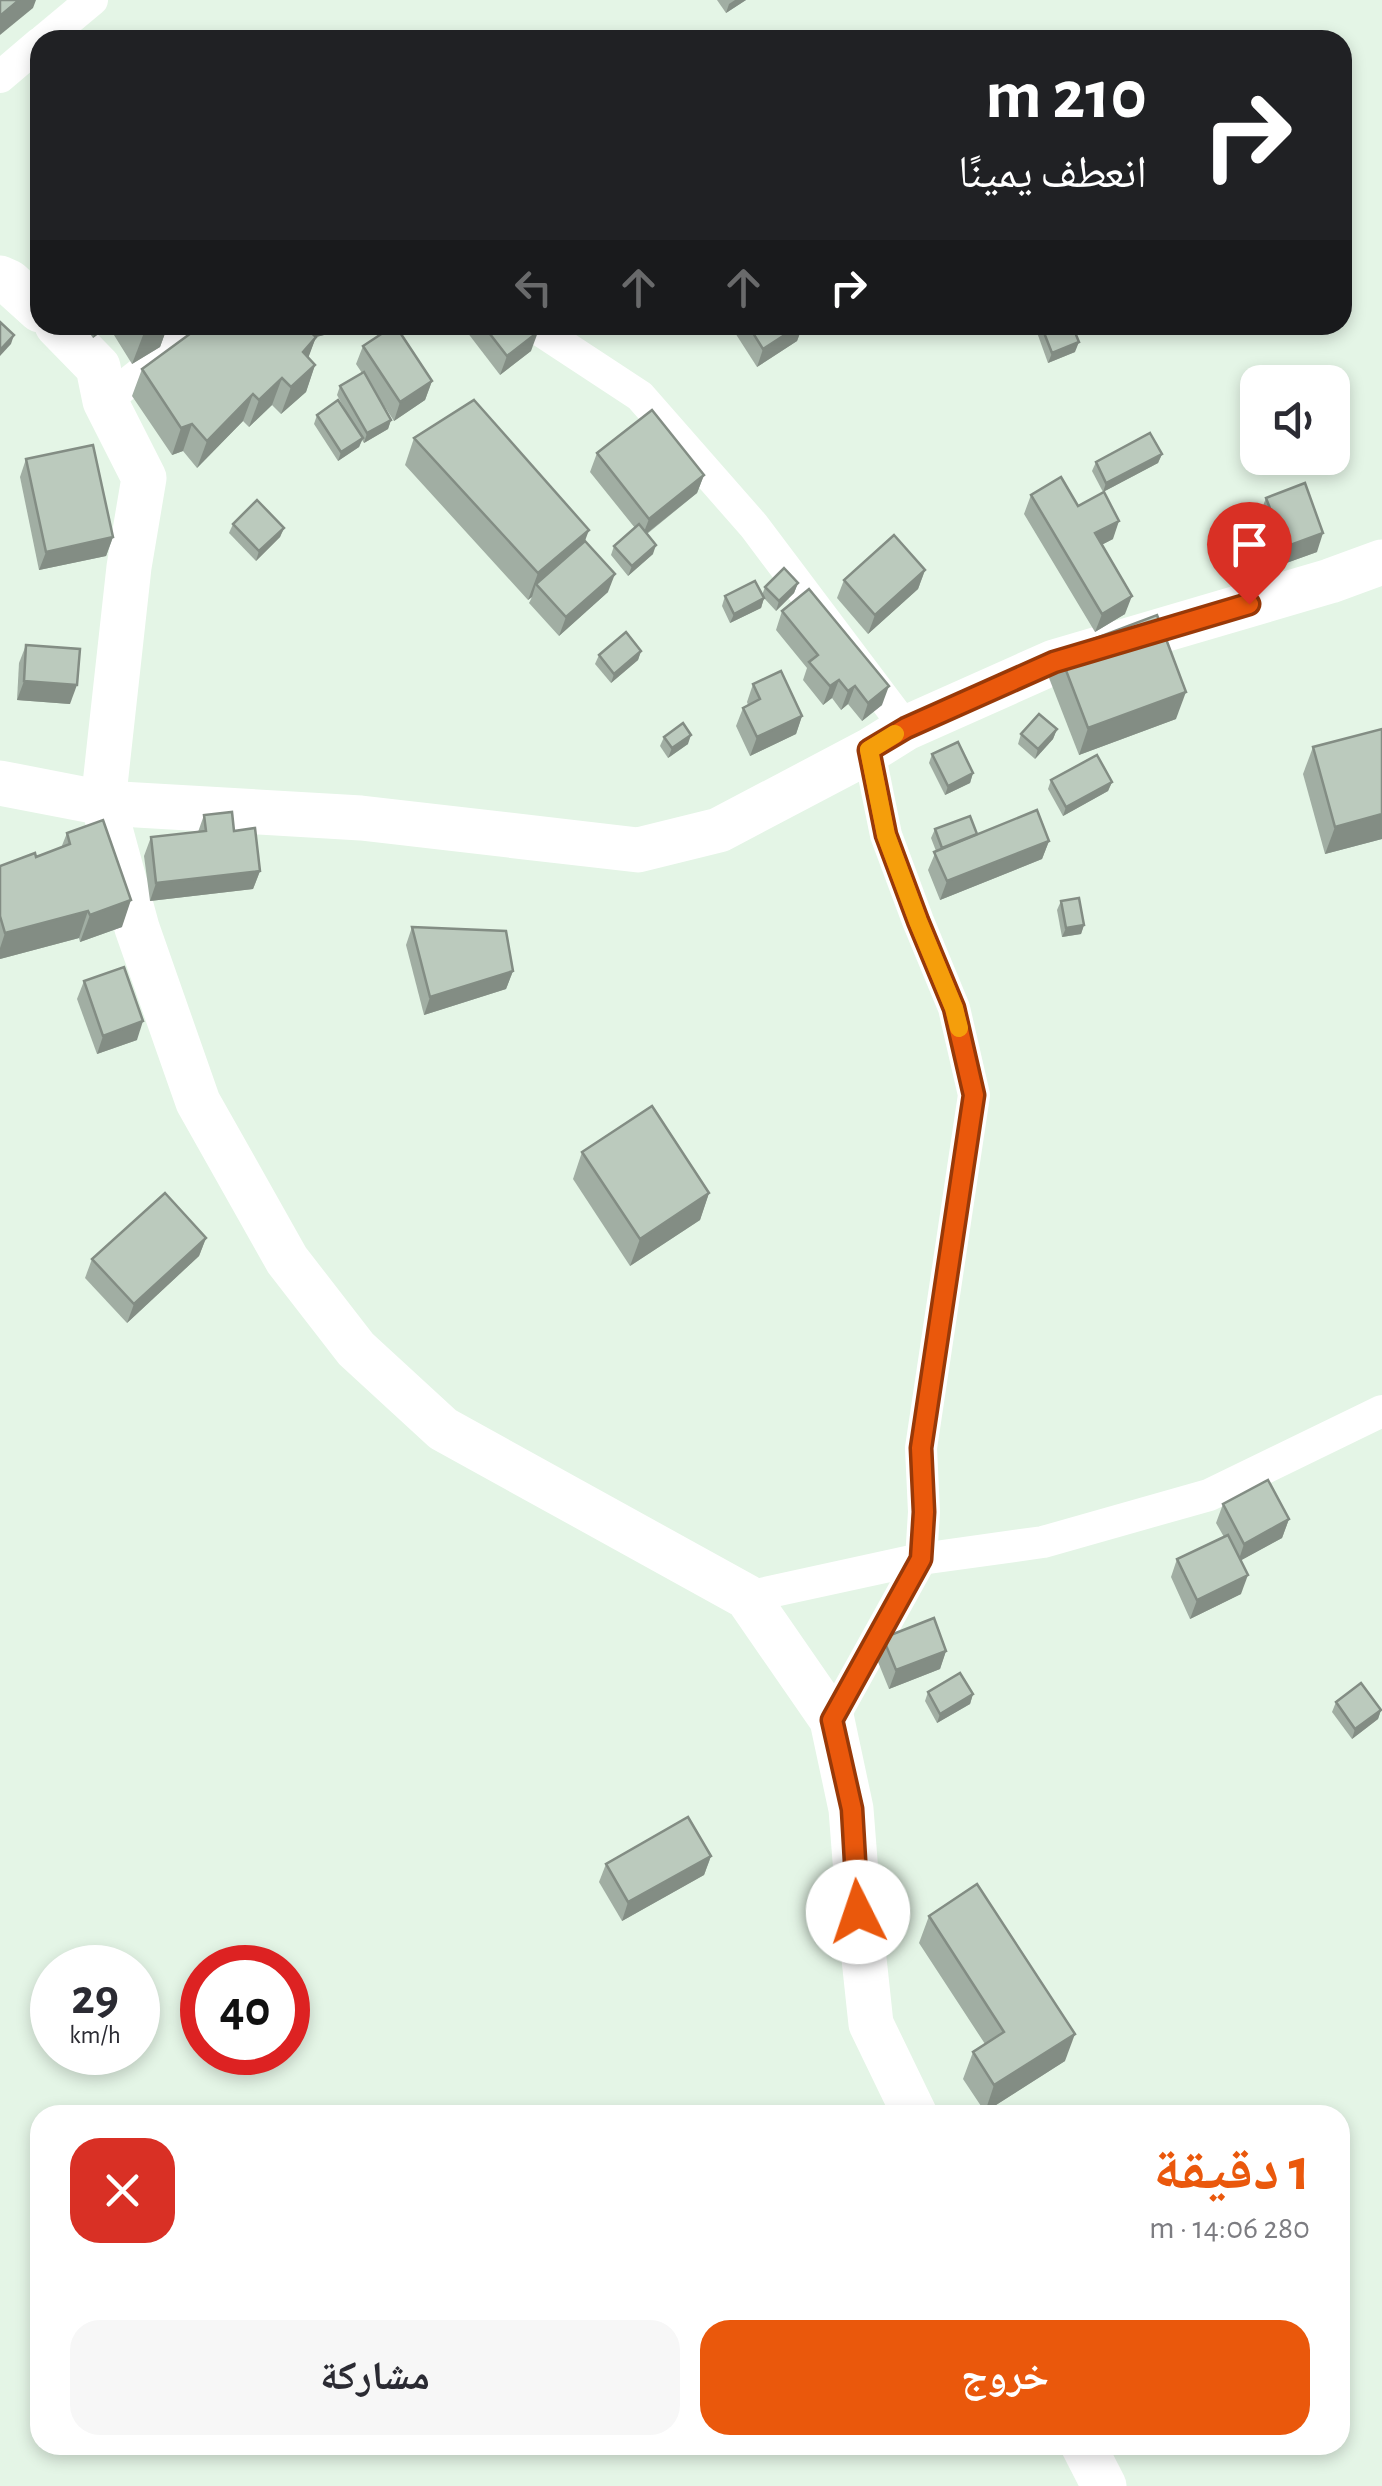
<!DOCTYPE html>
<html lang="ar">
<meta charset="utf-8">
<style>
body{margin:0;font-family:"Alegreya Sans","Noto Naskh Arabic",sans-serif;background:#f7f7f7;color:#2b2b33;direction:rtl;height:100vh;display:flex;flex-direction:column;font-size:38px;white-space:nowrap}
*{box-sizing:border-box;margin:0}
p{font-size:32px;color:#7c7c81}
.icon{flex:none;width:55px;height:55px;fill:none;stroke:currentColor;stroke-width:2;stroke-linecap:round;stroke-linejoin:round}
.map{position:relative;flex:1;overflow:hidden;direction:ltr}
.sheet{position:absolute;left:30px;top:2105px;width:1320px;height:350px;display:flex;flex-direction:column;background:#fff;border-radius:30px;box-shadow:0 5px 15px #0003;direction:rtl}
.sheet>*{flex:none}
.hud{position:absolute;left:30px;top:30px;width:1322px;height:305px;border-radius:30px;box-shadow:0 5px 15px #0003;direction:rtl;background:#202124;color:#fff;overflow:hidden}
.fabs{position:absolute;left:1240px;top:365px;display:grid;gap:20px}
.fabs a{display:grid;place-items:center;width:110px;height:110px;border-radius:20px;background:#fff;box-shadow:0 5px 15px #0003;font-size:50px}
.speed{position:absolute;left:30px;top:1945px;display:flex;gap:20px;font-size:50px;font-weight:700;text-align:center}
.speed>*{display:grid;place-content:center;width:130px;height:130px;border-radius:50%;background:#fff;box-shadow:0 5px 15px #0003;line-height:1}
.speed small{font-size:25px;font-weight:400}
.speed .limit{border:15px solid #d22;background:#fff;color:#111}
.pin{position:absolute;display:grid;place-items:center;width:85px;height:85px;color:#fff;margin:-102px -42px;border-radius:50% 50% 50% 0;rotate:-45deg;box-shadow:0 0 10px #0007}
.pin .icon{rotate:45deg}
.me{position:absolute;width:110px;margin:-55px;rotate:356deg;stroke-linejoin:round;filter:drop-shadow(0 0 8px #0008)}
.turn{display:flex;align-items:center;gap:35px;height:210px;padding:0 40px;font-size:45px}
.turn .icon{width:130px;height:130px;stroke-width:2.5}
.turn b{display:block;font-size:70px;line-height:85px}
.lanes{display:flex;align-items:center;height:95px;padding:0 40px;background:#0003;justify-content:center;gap:50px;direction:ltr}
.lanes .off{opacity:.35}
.round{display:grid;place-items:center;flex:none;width:105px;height:105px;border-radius:30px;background:#f7f7f7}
.summary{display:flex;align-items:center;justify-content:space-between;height:170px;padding:0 40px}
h1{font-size:60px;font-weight:700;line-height:75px;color:#ea580c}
.button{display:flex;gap:20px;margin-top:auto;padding:20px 40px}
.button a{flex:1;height:115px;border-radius:30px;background:#ea580c;color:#fff;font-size:40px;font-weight:700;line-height:115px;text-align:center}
.button a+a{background:#f7f7f7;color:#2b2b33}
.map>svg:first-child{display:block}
</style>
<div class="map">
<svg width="1382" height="2486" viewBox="0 0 1382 2486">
<rect width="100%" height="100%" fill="#e4f5e6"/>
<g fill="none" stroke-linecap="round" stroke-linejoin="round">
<g stroke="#fff" stroke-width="32">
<polyline points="44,40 92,0"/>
<polyline points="0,77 40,43"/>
<polyline points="532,325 640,396 754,526 906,728"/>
<polyline points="105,401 179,343 221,325"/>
<polyline points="747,1597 921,1559 1043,1542 1209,1495 1382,1411"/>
<polyline points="832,1720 921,1559 924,1512 921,1448 974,1095 954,1008 918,921 886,835 869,751"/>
</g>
<g stroke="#fff" stroke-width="45">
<polyline points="0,278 9,282 40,310"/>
<polyline points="57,325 98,367 105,401 144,478 129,567 103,803 137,928 198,1102 287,1260 356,1349 443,1429 747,1597 832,1720 851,1809 859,1912 871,2024 915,2115"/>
<polyline points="0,783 103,803 361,818 638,850 719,830 869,751 906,728 1054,662 1330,581 1382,562"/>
<polyline points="1083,2445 1104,2486"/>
</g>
</g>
<g fill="#a1aea3">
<polygon points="717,0 746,0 726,13"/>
<polygon points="84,325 168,325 160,347 132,364 109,327 93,338"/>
<polygon points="202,325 335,325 332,333 316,337 308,357 315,365 306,392 281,414 272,405 249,427 243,421 197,468 183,451 172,455 132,396 142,369"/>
<polygon points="470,325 532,325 531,351 500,375 467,332"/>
<polygon points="730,325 803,325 797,341 757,367"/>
<polygon points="1036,325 1072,325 1075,352 1048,363 1035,327"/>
<polygon points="363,346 432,381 425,400 394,421 379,398 391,420 388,429 364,443 362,440 359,447 338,461 314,424 317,415 348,415 337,395 340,386 362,373 356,364"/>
<polygon points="414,438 585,542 608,592 559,636 529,603 532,597 528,600 405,465"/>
<polygon points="597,453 704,475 697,493 647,534 653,554 628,576 611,555 614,546 635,528 590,472"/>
<polygon points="1162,454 1158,463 1103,492 1092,471 1096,462"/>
<polygon points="26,459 113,537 106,556 39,570 20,477"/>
<polygon points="1031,495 1078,506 1113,539 1101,545 1125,614 1095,632 1024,514"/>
<polygon points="1266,498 1317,552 1278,566 1259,516"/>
<polygon points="233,524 284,528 280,537 256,561 229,533"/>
<polygon points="925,570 918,589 868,634 837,598 844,580"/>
<polygon points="798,583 794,593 776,611 764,598 761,608 730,623 722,606 725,596 762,595 765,587"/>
<polygon points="782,611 882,705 862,721 848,704 841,710 832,698 823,705 803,680 807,668 776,630"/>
<polygon points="26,645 70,704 17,700 19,663"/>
<polygon points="641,651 638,660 611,683 595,664 599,655"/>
<polygon points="1059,652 1176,719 1079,755 1049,678"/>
<polygon points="753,684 802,716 796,734 750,756 736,726 743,708 748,705 747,702"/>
<polygon points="1057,729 1053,739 1035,759 1018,744 1021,734"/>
<polygon points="1382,729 1382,839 1325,854 1303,774 1313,747"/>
<polygon points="664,737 688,744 668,758 660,746"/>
<polygon points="932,754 973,773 970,783 945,795 929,763"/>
<polygon points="1051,780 1112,782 1108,791 1063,816 1048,789"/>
<polygon points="204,815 234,831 260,871 253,889 150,901 144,856 151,837 198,832"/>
<polygon points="935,829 977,834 1049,841 1042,859 940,900 928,870 936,851 931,838"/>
<polygon points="67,833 122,927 80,942 79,938 0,959 0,866 36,857 61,848"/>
<polygon points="1061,901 1084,925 1081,934 1062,937 1057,910"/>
<polygon points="412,927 513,971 506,989 424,1015 406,945"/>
<polygon points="84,981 137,1040 97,1054 77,999"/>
<polygon points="582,1152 709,1193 700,1220 630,1266 573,1179"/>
<polygon points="206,1238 199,1256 127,1323 85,1278 92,1259"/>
<polygon points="1223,1504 1289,1519 1282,1538 1241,1560 1241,1594 1190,1619 1171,1577 1177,1559 1224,1537 1216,1523"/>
<polygon points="883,1638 946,1651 940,1669 889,1689 876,1657"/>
<polygon points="928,1692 973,1694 970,1704 937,1723 925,1701"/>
<polygon points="1336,1702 1381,1710 1378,1719 1352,1739 1332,1712"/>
<polygon points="711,1856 704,1875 622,1921 599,1882 606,1864"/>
<polygon points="929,1916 1065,2061 985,2112 963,2079 973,2052 985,2044 919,1943"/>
</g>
<g fill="#838d84">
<polygon points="19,0 36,0 33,8 0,35 0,16"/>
<polygon points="735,0 746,0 726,13 729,4"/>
<polygon points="97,325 109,325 93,338"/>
<polygon points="152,325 168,325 160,347 132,364 145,330"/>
<polygon points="293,325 335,325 332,333 316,337 306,364"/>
<polygon points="800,325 803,325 797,341 757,367 763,349"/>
<polygon points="538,332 531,351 500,375 507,356"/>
<polygon points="14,335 11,344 0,356 0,350"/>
<polygon points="1079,342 1075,352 1048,363 1052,353"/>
<polygon points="315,365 306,392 281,414 291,387"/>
<polygon points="282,378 272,405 249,427 259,400"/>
<polygon points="432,381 425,400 394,421 400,402"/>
<polygon points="253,394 243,421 197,468 207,441"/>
<polygon points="391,420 388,429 364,443 367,433"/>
<polygon points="192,424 183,451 172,455 181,428"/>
<polygon points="363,438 359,447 338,461 341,452"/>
<polygon points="1162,454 1158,463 1103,492 1106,483"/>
<polygon points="704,475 697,493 642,537 649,519"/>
<polygon points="1119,521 1113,539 1088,552 1095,533"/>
<polygon points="284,528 280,537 256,561 259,551"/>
<polygon points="589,530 579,557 536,584 532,597 528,600 538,573"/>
<polygon points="1323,533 1317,552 1278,566 1285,547"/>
<polygon points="113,537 106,556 39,570 46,552"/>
<polygon points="656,545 653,554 628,576 632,566"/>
<polygon points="925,570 918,589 868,634 875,615"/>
<polygon points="615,574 608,592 559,636 566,617"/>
<polygon points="798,583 794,593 776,611 779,601"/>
<polygon points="1132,596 1125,614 1095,632 1102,614"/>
<polygon points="764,598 761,608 730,623 734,614"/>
<polygon points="641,651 638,660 611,683 614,674"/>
<polygon points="839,680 832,698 823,705 830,686"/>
<polygon points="24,681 77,685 70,704 17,700"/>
<polygon points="855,686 848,704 841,710 848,691"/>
<polygon points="889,686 882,705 862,721 868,703"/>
<polygon points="1186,692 1176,719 1079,755 1088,728"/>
<polygon points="802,716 796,734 750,756 757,737"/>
<polygon points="1057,729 1053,739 1035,759 1038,749"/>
<polygon points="691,735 688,744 668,758 672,748"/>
<polygon points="973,773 970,783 945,795 948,786"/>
<polygon points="1112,782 1108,791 1063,816 1066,807"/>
<polygon points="1382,814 1382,839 1325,854 1335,827"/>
<polygon points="1049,841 1042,859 940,900 947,881"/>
<polygon points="260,871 253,889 150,901 156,883"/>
<polygon points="131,900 122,927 80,942 90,915"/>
<polygon points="88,911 79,938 0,959 0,948 5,933"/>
<polygon points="1084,925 1081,934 1062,937 1066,928"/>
<polygon points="513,971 506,989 424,1015 430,997"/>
<polygon points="143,1021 137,1040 97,1054 103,1036"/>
<polygon points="709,1193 700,1220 630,1266 640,1239"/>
<polygon points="206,1238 199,1256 127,1323 134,1304"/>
<polygon points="1289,1519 1282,1538 1238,1562 1244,1544"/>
<polygon points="1248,1575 1241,1594 1190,1619 1197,1600"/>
<polygon points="946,1651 940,1669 889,1689 896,1670"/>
<polygon points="973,1694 970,1704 937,1723 940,1714"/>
<polygon points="1381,1710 1378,1719 1352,1739 1355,1729"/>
<polygon points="711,1856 704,1875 622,1921 628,1902"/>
<polygon points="1075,2034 1065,2061 985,2112 994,2085"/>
</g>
<g fill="#bbcabd" stroke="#838d84" stroke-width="2.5">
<polygon points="0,0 19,0 0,16"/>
<polygon points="0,322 14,335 0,350"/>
<polygon points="202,325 303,325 316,337 303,352 315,365 291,387 282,378 259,400 253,394 207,441 192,424 181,428 142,369"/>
<polygon points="395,325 432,381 400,402 363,346"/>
<polygon points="483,325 532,325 538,332 507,356"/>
<polygon points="748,325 800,325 763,349"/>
<polygon points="1041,325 1072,325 1079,342 1052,353"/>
<polygon points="364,372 391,420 367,433 340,386"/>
<polygon points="338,400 363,438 341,452 317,415"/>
<polygon points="474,400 589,530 538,573 414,438"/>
<polygon points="652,410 704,475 649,519 597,453"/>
<polygon points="1150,433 1162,454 1106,483 1096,462"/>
<polygon points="93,445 113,537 46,552 26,459"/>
<polygon points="1061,477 1078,506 1104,492 1119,521 1095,533 1132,596 1102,614 1031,495"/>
<polygon points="1305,483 1323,533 1285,547 1266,498"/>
<polygon points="257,500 284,528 259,551 233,524"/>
<polygon points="639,524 656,545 632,566 614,546"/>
<polygon points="894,535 925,570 875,615 844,580"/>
<polygon points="585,541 615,574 566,617 536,584"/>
<polygon points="784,568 798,583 779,601 765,587"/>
<polygon points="755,581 764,598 734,614 725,596"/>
<polygon points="809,589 889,686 868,703 855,686 848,691 839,680 830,686 809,662 818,655 782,611"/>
<polygon points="1157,615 1186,692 1088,728 1059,652"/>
<polygon points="626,632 641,651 614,674 599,655"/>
<polygon points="26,645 80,649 77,685 24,681"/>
<polygon points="781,671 802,716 757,737 743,708 760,699 753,684"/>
<polygon points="1039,714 1057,729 1038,749 1021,734"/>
<polygon points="683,723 691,735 672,748 664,737"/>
<polygon points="1382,729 1382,814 1335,827 1313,747"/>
<polygon points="958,742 973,773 948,786 932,754"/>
<polygon points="1097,755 1112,782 1066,807 1051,780"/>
<polygon points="1037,810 1049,841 947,881 934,852"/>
<polygon points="232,812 234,831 255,828 260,871 156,883 151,837 206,831 204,815"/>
<polygon points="970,816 977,834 942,848 935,829"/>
<polygon points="103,820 131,900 90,915 88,911 5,933 0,916 0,866 35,853 36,857 70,844 67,833"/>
<polygon points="1079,898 1084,925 1066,928 1061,901"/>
<polygon points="412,927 506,931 513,971 430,997"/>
<polygon points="124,967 143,1021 103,1036 84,981"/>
<polygon points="652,1106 709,1193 640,1239 582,1152"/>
<polygon points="165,1193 206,1238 134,1304 92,1259"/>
<polygon points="1268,1480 1289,1519 1244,1544 1223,1504"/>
<polygon points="1228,1535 1248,1575 1197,1600 1177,1559"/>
<polygon points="934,1618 946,1651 896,1670 883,1638"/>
<polygon points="960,1673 973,1694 940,1714 928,1692"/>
<polygon points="1361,1683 1381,1710 1355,1729 1336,1702"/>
<polygon points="688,1817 711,1856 628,1902 606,1864"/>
<polygon points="977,1884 1075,2034 994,2085 973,2052 1004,2032 929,1916"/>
</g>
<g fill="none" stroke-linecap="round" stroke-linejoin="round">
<defs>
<polyline id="route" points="858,1912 852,1809 832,1720 921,1559 924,1512 921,1448 974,1095 954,1008 918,921 886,835 869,750 906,728 1054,662 1249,604"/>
</defs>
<use href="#route" stroke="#983908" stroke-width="25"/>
<use href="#route" stroke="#ea580c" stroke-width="18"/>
<polyline stroke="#f59e0b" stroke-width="18" points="895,734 869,750 886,835 918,921 954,1008 959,1028"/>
</g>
</svg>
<div class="fabs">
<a><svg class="icon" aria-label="sound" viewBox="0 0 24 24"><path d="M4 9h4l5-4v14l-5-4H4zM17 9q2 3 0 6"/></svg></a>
</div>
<div class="speed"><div>29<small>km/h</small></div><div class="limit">40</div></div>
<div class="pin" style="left:1249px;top:604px;background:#d93025"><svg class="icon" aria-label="arrive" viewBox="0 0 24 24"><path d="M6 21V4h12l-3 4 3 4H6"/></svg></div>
<svg class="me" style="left:858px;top:1912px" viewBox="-20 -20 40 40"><circle r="19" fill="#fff"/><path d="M0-13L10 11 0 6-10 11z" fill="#ea580c"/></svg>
<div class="hud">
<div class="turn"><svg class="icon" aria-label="right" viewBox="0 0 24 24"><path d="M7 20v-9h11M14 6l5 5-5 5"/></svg><div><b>210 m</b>انعطف يمينًا</div></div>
<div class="lanes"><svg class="icon off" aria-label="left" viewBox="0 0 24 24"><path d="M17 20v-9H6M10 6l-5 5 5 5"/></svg><svg class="icon off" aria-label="ahead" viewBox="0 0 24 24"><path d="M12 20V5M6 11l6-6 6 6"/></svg><svg class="icon off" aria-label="ahead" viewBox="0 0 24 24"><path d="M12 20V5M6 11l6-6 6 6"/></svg><svg class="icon" aria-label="right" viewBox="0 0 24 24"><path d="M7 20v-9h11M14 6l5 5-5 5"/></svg></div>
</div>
<section class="sheet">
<div class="summary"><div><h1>1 دقيقة</h1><p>280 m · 14:06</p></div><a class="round" style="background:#d93025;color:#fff"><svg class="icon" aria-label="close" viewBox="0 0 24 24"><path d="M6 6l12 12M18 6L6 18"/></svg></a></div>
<div class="button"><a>خروج</a><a>مشاركة</a></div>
</section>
</div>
